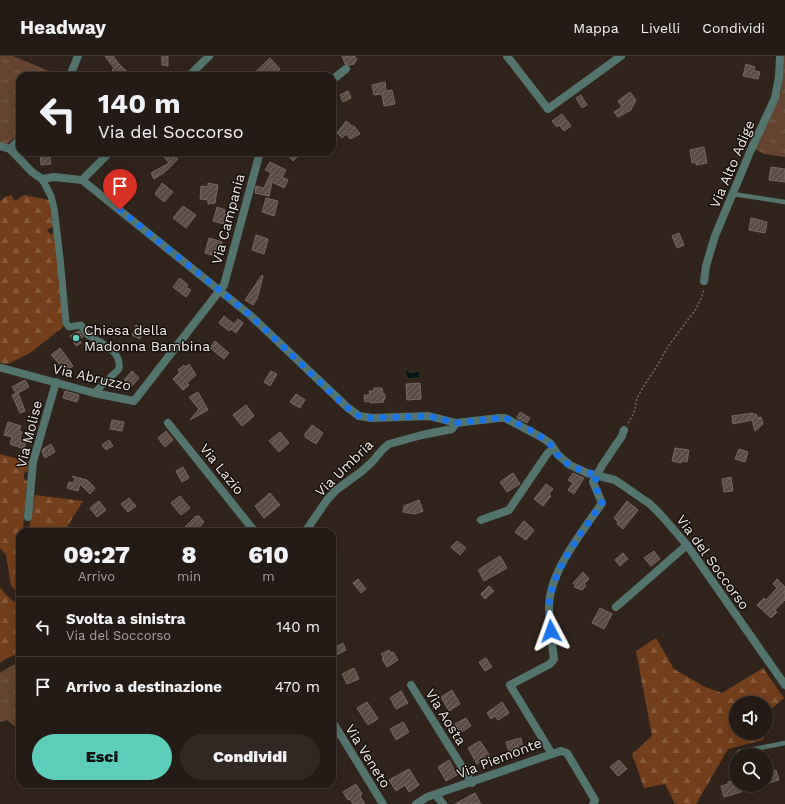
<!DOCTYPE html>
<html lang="it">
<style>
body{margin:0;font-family:"Work Sans",sans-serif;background:#312823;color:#f1f3f6;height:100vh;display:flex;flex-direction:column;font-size:15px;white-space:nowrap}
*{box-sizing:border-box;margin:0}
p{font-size:13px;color:#a3a1a1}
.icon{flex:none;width:22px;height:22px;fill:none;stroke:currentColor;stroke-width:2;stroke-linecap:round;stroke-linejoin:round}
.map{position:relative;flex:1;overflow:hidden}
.details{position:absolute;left:16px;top:472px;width:320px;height:260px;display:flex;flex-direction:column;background:#251b16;border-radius:12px;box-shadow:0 4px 16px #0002,0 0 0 1px #423935}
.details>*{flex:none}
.banner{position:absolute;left:16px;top:16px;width:320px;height:84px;border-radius:12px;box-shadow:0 4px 16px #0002,0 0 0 1px #423935;background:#251b16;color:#f1f3f6;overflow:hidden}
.buttons{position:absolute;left:729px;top:640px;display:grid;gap:8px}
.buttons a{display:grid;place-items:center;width:44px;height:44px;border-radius:50%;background:#251b16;box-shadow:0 4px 16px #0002,0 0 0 1px #423935;font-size:20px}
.pin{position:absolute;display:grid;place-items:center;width:34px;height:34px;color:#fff;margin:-41px -17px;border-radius:50% 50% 50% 0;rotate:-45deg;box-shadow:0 0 4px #0007}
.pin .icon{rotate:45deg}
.me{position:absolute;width:44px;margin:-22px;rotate:356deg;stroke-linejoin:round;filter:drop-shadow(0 0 3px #0008)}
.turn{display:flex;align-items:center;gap:14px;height:84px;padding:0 16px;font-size:18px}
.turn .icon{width:52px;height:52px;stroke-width:2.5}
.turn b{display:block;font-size:28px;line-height:34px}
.eta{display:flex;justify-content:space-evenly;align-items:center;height:68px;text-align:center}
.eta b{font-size:24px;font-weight:800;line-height:28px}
.primary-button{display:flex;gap:8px;margin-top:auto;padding:8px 16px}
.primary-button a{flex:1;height:46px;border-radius:24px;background:#5cceba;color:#111;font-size:16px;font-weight:800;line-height:46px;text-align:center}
.primary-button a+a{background:#312823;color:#f1f3f6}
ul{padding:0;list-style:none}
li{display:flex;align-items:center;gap:12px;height:60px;padding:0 16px;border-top:1px solid #423935}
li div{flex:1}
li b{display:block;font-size:15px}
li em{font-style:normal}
header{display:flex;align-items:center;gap:24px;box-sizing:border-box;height:56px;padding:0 20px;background:#251b16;border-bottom:1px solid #423935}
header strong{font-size:19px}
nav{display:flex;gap:22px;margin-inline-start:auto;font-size:14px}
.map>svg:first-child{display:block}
</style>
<header>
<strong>Headway</strong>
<nav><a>Mappa</a><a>Livelli</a><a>Condividi</a></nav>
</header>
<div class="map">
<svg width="785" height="748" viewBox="0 0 785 748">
<defs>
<pattern id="grass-tufts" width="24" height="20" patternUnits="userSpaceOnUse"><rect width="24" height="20" fill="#644431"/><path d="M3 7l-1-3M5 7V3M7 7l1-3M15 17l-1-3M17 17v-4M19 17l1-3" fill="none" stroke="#7a5f4f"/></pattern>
<pattern id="forest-firs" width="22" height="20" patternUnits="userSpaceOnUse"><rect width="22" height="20" fill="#733e1b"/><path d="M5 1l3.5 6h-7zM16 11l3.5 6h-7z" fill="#875a3c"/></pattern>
<pattern id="water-waves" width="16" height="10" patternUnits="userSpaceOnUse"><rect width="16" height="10" fill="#001612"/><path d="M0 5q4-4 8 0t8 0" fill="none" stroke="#263834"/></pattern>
<pattern id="building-hatch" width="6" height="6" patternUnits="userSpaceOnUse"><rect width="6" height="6" fill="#5b4d45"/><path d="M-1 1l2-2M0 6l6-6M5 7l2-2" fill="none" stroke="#736760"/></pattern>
</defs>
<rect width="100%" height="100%" fill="#31241d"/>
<g fill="url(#grass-tufts)">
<polygon points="0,0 13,0 61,20 20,20 20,77 6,89 0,88"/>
<polygon points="783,0 785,0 785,101 764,98 753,92 781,35"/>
<polygon points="20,606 20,675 7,664 0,666 0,617 9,611"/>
</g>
<g fill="url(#forest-firs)">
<polygon points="11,139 15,145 24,139 49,144 54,170 47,174 50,178 55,177 63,271 30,297 8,308 0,307 0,145 5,141"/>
<polygon points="0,398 29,406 27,416 24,417 24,423 27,425 23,473 29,473 35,439 83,445 64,476 20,476 20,538 11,530 6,499 0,492"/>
<polygon points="0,531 5,538 20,551 20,597 5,603 0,607"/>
<polygon points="656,582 674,613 705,631 722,637 763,612 784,642 769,655 766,668 766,647 736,647 736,677 764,677 763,684 728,693 696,748 675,748 665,728 644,732 632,698 652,680 636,595"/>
</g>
<polygon fill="url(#water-waves)" points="406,315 409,315 410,317 419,316 419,321 408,322"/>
<g fill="url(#building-hatch)" stroke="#776860">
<polygon points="105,0 113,0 119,8 132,20 118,20 112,14 114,12"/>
<polygon points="162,0 168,0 168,10 162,9"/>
<polygon points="342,0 354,0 357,3 354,8 350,9 345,8"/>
<polygon points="270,2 280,13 272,20 251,20"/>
<polygon points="746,8 755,11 754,15 760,16 758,23 743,20"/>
<polygon points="385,26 386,35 392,34 395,48 384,50 382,38 374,39 372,29"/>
<polygon points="348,35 351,42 343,46 340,39"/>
<polygon points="630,36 636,44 631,54 618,61 614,56 622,51 618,45"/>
<polygon points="581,39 587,49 582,52 576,42"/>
<polygon points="562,58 571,70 564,75 559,69 557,71 552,65"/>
<polygon points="346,65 352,70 354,70 360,78 350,83 346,78 342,82 337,77"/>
<polygon points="704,91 707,107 696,109 696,106 692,107 690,94"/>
<polygon points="40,96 49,96 51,108 41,109"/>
<polygon points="160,96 172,96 178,103 165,116 154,123 151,117 169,107"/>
<polygon points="285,96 302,96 293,105"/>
<polygon points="270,106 286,114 282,121 288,124 284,132 272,126 269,140 255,137 256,130 264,132 271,117 265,114"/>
<polygon points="771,111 785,113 785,126 769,124"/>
<polygon points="162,127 173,136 164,146 155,138"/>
<polygon points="208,127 218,129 215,147 208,148 208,144 200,143 201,130 208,131"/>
<polygon points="266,142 278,145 274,160 262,156"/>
<polygon points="183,150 196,159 186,172 173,162"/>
<polygon points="217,151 225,154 224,158 230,159 227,169 213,165"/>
<polygon points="751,162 767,166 765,177 749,174"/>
<polygon points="679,177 684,189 677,192 672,180"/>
<polygon points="256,179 268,183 264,198 252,194"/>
<polygon points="209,182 222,186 218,201 205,197"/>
<polygon points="262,219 263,220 257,243 253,249 245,244"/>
<polygon points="180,222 188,229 186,231 191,234 186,241 173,231"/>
<polygon points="224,260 234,268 238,263 243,267 236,277 231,273 229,275 219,267"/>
<polygon points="136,269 145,273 140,283 132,279"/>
<polygon points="79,275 83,281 79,283 81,287 76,290 70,280"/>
<polygon points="215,285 229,297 224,303 210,292"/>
<polygon points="60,292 73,310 66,315 51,299"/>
<polygon points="189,308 196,319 187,327 189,329 183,334 173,323 180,316 178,314 184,309 186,311"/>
<polygon points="132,315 139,322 131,331 124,324"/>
<polygon points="271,315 277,318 270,330 264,326"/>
<polygon points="25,324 29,331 18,337 25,355 20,357 12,339 16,337 12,331"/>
<polygon points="420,327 421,343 407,344 406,328"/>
<polygon points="374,332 382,332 383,338 385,338 385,343 383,344 384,346 370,347 370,345 365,346 364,339 370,339 369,335 374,335"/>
<polygon points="65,335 79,339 77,346 63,342"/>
<polygon points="198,336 208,354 190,364 199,353 189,341"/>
<polygon points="296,338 305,344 300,352 290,346"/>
<polygon points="246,349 254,360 242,370 233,359"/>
<polygon points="520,356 530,362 527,367 517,362"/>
<polygon points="753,357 754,359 756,358 758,362 761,361 763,368 755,375 752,364 733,368 732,360"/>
<polygon points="112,364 124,366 122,375 110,373"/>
<polygon points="8,366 21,370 19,375 22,376 20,383 26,385 24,393 10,388 12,381 4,379"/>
<polygon points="312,369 323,377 316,388 305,381 305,378"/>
<polygon points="166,375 173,384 165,391 158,382"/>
<polygon points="280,376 289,387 279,396 269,385"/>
<polygon points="109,384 113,390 106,394 102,389"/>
<polygon points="51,388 55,396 45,402 42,396 43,393"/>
<polygon points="675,392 689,394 687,406 682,405 681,407 672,405"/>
<polygon points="739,393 748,396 745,406 735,403"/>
<polygon points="183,411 189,422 182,426 176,415"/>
<polygon points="513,417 520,428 507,436 500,426"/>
<polygon points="573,417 584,422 574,438 568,434 573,427 568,424"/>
<polygon points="72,420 87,424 95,432 90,438 80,428 78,435 67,432 69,426 74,427 74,424 76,424"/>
<polygon points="731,421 733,435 724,436 722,423"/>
<polygon points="546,428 553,433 549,438 551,440 543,450 534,443"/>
<polygon points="270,437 280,449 264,462 255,450"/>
<polygon points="180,440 190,452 181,459 171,447"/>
<polygon points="129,442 136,450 128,456 121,448"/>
<polygon points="419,444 423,455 415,458 403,456 404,450"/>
<polygon points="99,445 106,454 97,461 90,452"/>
<polygon points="627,445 638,454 623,473 617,468 618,466 614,462"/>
<polygon points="196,460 199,460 204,466 195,476 180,476"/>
<polygon points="524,465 534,474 526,484 515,476"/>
<polygon points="457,485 466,492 460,499 451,491"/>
<polygon points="654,495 660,503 651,510 644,502"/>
<polygon points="623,497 628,503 620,510 615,504"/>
<polygon points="500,500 507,512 484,525 478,514"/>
<polygon points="583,516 589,523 584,528 586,530 582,534 574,531 576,529 573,527"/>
<polygon points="358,523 366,533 361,537 353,527"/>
<polygon points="777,523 785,531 785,544 775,554 777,556 771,562 757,549 764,542 766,544 777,532 773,528"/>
<polygon points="489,530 494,535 485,543 481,538"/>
<polygon points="600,552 612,558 604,573 592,567"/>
<polygon points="343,587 346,594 334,600 332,593"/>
<polygon points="389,594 391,597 393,596 398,604 387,611 382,603 384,602 381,598"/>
<polygon points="486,602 492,611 485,615 479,606"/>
<polygon points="354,612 359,623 347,628 342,618"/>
<polygon points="452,634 460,648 449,655 441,641"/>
<polygon points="401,635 408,647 396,653 390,642"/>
<polygon points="367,646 378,663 368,669 357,652"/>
<polygon points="502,646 509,657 498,664 495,660 491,663 487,657"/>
<polygon points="466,662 471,670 460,677 455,668"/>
<polygon points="403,666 409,676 396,684 390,673"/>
<polygon points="521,682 523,693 509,696 506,686"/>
<polygon points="480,685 490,700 477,708 468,692"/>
<polygon points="449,704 457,719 446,725 438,711"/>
<polygon points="619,704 627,713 618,720 610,711"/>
<polygon points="409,713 419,729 409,736 405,729 396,735 389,724"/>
<polygon points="776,714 779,724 766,728 766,717"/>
<polygon points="734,724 735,726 736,726 736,729 739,729 741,736 724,741 721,730 728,728 728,726"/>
<polygon points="356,728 362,738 360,740 365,748 353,748 350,743 348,744 343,736"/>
<polygon points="475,737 481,748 455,748"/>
</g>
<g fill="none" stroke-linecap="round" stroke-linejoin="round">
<polyline stroke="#746963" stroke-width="1.5" stroke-dasharray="2 2" stroke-linecap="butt" points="628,367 634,357 637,342 645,328 659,307 667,292 696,253 702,240 704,233"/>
<g stroke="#54756e" stroke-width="4.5">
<polyline points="733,138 785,146"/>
<polyline points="739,696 785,687"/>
</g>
<path stroke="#54756e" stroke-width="7" d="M42,123L51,140L54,152L60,202L66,267L69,271L81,269C83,272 85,277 88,279C100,287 122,294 119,313L94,337"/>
<g stroke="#54756e" stroke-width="8">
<polyline points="507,0 548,53 621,0"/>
<polyline points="70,20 78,0"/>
<polyline points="189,20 209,0"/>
<polyline points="332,24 346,13"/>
<polyline points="0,90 10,93 32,116 42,123 54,121 82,124 250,259 347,351 359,360 372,362 429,360 456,367 499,362 505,362 541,381 550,387 558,399 570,409 587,417 615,424 650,448 661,459 687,489 785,629"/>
<polyline points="10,93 20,83"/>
<polyline points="82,124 110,96"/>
<polyline points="704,225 706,210 715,180 750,96 775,42 779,21 780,0"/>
<polyline points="2,312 94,337 134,345 224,229 260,96"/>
<polyline points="168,367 255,476"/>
<polyline points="28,461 33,406 56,326"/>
<polyline points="481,464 509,454 547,398 553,392"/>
<polyline points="305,476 327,444 335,435 362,415 372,406 383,393 389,388 422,379 452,373 456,367"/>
<polyline points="616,551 687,489"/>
<polyline points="411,629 472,727"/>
<polyline points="332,665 383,748"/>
<polyline points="552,698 561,695 567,697 595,744 593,748"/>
<polyline points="436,739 443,748"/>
<path d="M416,748L427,741L552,698L510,629L550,608L554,603C552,586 549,568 549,551C549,516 583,475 602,447L593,426L603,408L622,380L624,374"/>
</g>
</g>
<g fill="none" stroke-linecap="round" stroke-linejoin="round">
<path stroke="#1a73e8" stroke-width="7" stroke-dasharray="0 12.6" d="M120,154L250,259L346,351L359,360L372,362L429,360L456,367L499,362H505C519,368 536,376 548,386C553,390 555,396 559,401C569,411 584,416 598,419L594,426L602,447C583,475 550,516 549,551C549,559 550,567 551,575"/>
</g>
<circle fill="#5cceba" stroke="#140f0c" stroke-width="1.5" cx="76" cy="282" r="4"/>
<g text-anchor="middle" stroke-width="3" stroke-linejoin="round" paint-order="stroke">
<g font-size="14" fill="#f0e8e3" stroke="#140f0c">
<text transform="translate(732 108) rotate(-67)" y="5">Via Alto Adige</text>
<text transform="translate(228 163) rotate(-75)" y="5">Via Campania</text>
<text transform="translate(92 321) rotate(13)" y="5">Via Abruzzo</text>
<text transform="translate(29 378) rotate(-76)" y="5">Via Molise</text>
<text transform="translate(344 412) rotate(-44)" y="5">Via Umbria</text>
<text transform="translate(222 413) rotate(51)" y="5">Via Lazio</text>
<text transform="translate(713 506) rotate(54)" y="5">Via del Soccorso</text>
<text transform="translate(446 661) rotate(58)" y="5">Via Aosta</text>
<text transform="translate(368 700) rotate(58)" y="5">Via Veneto</text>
<text transform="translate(499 702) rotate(-21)" y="5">Via Piemonte</text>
</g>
<g font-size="14" fill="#f0e8e3" stroke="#140f0c" text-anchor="start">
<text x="84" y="279">Chiesa della<tspan x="84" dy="16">Madonna Bambina</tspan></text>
</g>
</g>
</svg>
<div class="buttons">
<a><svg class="icon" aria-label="sound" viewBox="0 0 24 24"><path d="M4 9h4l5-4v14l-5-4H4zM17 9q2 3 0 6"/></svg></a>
<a><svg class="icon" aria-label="search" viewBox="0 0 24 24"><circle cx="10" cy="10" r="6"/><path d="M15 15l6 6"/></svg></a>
</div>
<div class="pin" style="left:120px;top:154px;background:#d93025"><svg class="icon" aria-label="arrive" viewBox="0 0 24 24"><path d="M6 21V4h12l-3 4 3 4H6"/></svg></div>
<svg class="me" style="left:551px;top:575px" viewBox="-20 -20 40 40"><path d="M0-17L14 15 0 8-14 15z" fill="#1a73e8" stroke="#fff" stroke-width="4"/></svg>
<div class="banner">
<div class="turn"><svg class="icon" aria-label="left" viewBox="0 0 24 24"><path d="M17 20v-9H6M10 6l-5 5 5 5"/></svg><div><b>140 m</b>Via del Soccorso</div></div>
</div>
<section class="details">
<div class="eta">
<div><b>09:27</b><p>Arrivo</p></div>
<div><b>8</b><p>min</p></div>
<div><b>610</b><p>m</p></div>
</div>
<ul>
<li><svg class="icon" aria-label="left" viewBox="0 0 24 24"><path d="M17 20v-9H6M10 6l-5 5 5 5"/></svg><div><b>Svolta a sinistra</b><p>Via del Soccorso</p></div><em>140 m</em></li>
<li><svg class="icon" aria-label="arrive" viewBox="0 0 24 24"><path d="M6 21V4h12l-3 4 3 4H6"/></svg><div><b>Arrivo a destinazione</b></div><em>470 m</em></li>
</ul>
<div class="primary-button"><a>Esci</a><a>Condividi</a></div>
</section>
</div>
